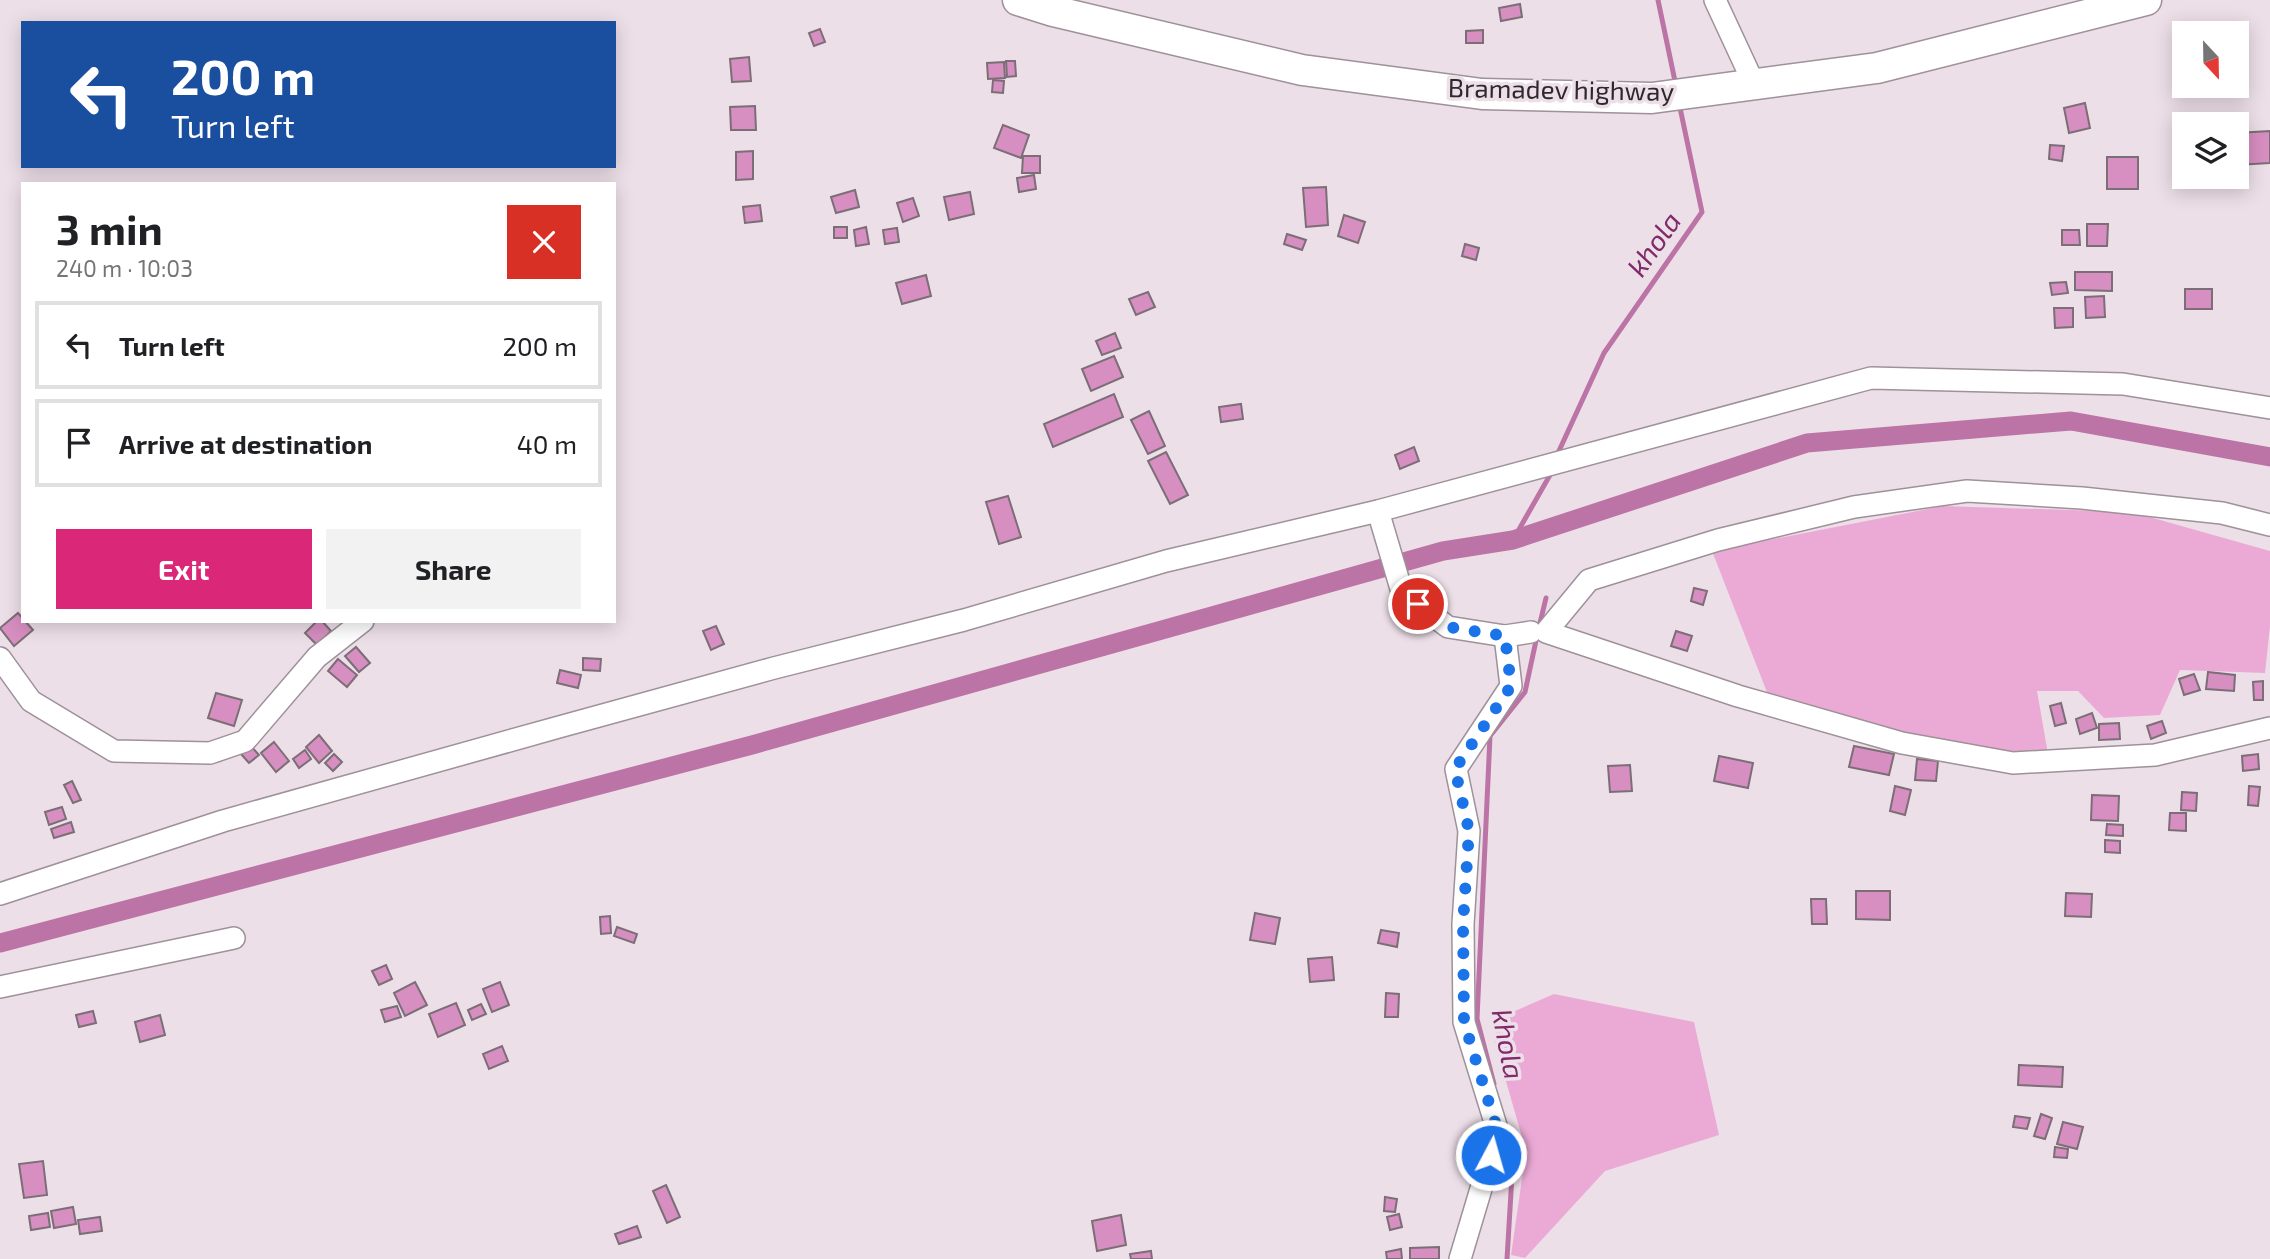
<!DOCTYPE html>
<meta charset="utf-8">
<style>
body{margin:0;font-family:"Exo 2",sans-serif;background:#f2f2f2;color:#202124;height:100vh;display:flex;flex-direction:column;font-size:26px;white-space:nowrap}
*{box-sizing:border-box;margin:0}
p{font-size:23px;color:#757577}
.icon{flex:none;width:38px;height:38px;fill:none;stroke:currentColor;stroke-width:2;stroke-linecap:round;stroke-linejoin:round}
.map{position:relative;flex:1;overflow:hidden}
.sheet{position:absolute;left:21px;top:182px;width:595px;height:441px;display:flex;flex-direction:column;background:#fff;border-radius:0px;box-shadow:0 4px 18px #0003}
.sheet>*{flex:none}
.guide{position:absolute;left:21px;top:21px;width:595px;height:147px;border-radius:0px;box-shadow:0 4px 18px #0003;background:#1a4fa0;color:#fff;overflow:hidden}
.needle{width:46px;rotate:158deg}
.fabs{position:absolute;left:2172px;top:21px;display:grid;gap:14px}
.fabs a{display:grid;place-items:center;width:77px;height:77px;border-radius:0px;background:#fff;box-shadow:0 4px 18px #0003;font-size:35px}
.pin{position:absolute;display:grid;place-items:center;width:60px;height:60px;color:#fff;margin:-30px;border:4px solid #fff;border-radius:50%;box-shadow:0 2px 7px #0007}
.me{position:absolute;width:77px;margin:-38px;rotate:6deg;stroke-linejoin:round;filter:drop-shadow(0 0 5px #0008)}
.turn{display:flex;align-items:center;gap:24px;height:147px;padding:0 35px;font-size:32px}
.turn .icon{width:91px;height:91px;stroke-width:2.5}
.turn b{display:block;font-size:49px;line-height:60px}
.round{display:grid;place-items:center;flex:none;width:74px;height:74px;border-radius:0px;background:#f2f2f2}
.headline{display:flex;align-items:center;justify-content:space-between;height:119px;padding:0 35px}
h1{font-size:42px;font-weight:700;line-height:52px}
.primary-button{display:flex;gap:14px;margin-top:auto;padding:14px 35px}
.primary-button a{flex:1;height:80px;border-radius:0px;background:#db2777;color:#fff;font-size:28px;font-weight:700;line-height:80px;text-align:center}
.primary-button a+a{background:#f2f2f2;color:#202124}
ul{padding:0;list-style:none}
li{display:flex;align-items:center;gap:21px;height:88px;margin:0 14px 10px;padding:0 21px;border:4px solid #e0e0e0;border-radius:0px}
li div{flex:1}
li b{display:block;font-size:26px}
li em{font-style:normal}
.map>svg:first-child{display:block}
</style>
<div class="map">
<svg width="2270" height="1259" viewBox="0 0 2270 1259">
<rect width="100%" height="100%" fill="#eddfe8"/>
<g fill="#ebaad6">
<polygon points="1943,506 2132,512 2270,551 2270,626 2265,673 2180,670 2160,715 2104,718 2078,691 2037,691 2048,754 1952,748 1770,700 1712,551"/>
<polygon points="1554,994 1694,1022 1719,1135 1605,1171 1525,1258 1511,1255 1526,1151 1493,1036 1508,1014"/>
</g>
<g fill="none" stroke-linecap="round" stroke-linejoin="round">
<g stroke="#bb74a5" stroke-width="5">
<polyline points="1658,0 1676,86"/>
<polyline points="1558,453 1604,353 1702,212 1679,103"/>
<polyline points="1513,540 1550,475"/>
<polyline points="1539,627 1546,598"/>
<polyline points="1494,1084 1477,1019 1490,736 1525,692 1537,636"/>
<polyline points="1506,1130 1513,1159 1507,1259"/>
</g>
<polyline stroke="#bb74a5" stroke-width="19" points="0,943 752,745 1443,551 1513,540 1807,443 2071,421 2270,457"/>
</g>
<g fill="#d78ec1" stroke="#7b6e77" stroke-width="2">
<polygon points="1520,4 1522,17 1501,21 1499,8"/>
<polygon points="820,29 825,42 814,46 809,33"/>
<polygon points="1483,30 1483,43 1466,43 1466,31"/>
<polygon points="749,57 751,81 732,82 730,59"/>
<polygon points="1006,61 1015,61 1016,76 1007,77"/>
<polygon points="1004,62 1005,78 988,79 987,63"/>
<polygon points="993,80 1004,81 1003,93 992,92"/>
<polygon points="2085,103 2090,128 2069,133 2064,108"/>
<polygon points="755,106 756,130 731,130 730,107"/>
<polygon points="1003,125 1029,135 1021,158 994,148"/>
<polygon points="2270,131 2270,163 2237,165 2236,133"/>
<polygon points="2050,145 2064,146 2062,161 2049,159"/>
<polygon points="753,151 753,179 736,180 736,152"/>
<polygon points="1023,156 1040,156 1040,173 1022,173"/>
<rect x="2107" y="157" width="31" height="32"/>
<polygon points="1034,175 1036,189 1019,192 1017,178"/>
<polygon points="1326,187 1328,225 1306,227 1303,188"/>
<polygon points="855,190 859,207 836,213 831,197"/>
<polygon points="970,192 974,214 949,220 944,197"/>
<polygon points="913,198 919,216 903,222 897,203"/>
<polygon points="760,205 762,221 745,223 743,207"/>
<polygon points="1344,215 1365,222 1358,243 1338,236"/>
<polygon points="2087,224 2108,224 2107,246 2087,246"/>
<rect x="834" y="227" width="13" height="11"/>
<polygon points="866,227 869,244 856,246 854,230"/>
<polygon points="897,228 899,242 885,244 883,230"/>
<polygon points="2062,230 2079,230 2080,245 2062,245"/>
<polygon points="1287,234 1306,240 1302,250 1284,244"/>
<polygon points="1465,244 1479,248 1476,260 1462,256"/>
<polygon points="2075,272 2112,272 2112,291 2075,290"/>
<polygon points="926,275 931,296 902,304 896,283"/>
<polygon points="2066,282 2068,293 2052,295 2050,283"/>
<rect x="2185" y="289" width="27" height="20"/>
<polygon points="1148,292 1155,307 1136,315 1129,299"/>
<polygon points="2104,296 2105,317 2086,318 2085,297"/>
<polygon points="2054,308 2073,308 2073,327 2055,328"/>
<polygon points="1115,333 1121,348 1102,355 1096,341"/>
<polygon points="1114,356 1123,377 1091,391 1082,369"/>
<polygon points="1114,394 1123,417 1053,447 1044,424"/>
<polygon points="1241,404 1243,419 1221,422 1219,407"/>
<polygon points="1149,411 1165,446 1148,454 1131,420"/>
<polygon points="1414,447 1419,461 1400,469 1395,455"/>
<polygon points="1166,452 1188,495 1170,504 1148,461"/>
<polygon points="1008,496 1021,537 999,544 986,502"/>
<polygon points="1694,588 1707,591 1703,605 1691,601"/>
<polygon points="18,613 33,630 14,646 0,628"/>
<polygon points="317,621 322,621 331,631 317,645 305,633"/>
<polygon points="716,626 724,644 711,650 703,631"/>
<polygon points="1676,631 1692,636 1687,651 1671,646"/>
<polygon points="356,647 370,663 359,672 345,656"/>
<polygon points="583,658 601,659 600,671 583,670"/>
<polygon points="338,659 357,675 347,687 328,671"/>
<polygon points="560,670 581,675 578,688 557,683"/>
<polygon points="2208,672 2235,675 2234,691 2206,689"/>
<polygon points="2194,674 2200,690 2184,695 2179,679"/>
<polygon points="2263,681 2263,700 2254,700 2253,682"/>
<polygon points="216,693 242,700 234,726 208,718"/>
<polygon points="2061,703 2066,723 2055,726 2050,706"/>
<polygon points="2092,713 2097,728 2080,734 2076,719"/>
<polygon points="2162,721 2166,733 2151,739 2147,726"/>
<polygon points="2119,723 2120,739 2099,740 2099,724"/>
<polygon points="319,735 332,751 319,763 306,747"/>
<polygon points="274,742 289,761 276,772 261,753"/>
<polygon points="250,745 259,755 249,763 241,754"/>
<polygon points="1854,746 1894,754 1889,775 1849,767"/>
<polygon points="305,750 311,759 299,768 293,759"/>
<polygon points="334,754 342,762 333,771 325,763"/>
<polygon points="2258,754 2259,769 2243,771 2242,756"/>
<polygon points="1719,756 1753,763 1748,788 1714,781"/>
<polygon points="1917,759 1938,761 1936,781 1915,780"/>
<polygon points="1630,765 1632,791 1610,792 1608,766"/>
<polygon points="72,781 81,800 73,803 64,785"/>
<polygon points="1895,786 1911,790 1905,815 1890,811"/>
<polygon points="2249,786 2260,787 2258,806 2248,805"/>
<polygon points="2182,792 2197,793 2196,811 2181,810"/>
<polygon points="2092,795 2119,796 2118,821 2091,820"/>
<polygon points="62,807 66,819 49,825 45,812"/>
<polygon points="2170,813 2186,813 2186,831 2169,830"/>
<polygon points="71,822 74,832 54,838 51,829"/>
<polygon points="2107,824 2123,825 2123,836 2106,835"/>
<polygon points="2105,840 2120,841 2120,853 2105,852"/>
<polygon points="1856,891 1890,891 1890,920 1856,919"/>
<polygon points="2066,893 2092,894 2091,917 2065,916"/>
<polygon points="1811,899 1826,899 1827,924 1812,924"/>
<polygon points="1255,913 1280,918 1275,944 1250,940"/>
<polygon points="610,916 611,933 601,934 600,917"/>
<polygon points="617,927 637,934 634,943 614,936"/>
<polygon points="1381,930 1399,933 1397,947 1378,943"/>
<polygon points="1332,957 1334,980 1310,982 1308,959"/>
<polygon points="386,965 392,979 379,985 372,971"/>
<polygon points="415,982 427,1005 405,1016 394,993"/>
<polygon points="500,982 509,1005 492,1012 483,989"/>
<polygon points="1386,993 1399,994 1398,1017 1385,1017"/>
<polygon points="456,1003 465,1025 438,1037 429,1014"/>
<polygon points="481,1004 486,1014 472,1020 468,1010"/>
<polygon points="397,1006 401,1017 385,1022 381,1010"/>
<polygon points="93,1011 96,1023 79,1027 76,1015"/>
<polygon points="160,1015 165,1035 140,1042 135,1022"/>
<polygon points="502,1046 508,1061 489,1069 483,1054"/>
<polygon points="2019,1065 2063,1067 2062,1087 2018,1085"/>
<polygon points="2041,1114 2052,1118 2045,1139 2034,1136"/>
<polygon points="2015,1116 2030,1118 2027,1129 2013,1127"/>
<polygon points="2063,1122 2083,1127 2077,1149 2057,1144"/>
<polygon points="2055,1147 2068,1149 2067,1158 2054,1157"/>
<polygon points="43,1161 47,1195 24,1198 19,1164"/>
<polygon points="666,1185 680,1217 667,1223 653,1191"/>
<polygon points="1385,1197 1397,1199 1395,1212 1384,1211"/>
<polygon points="73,1207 76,1224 54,1228 51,1211"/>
<polygon points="48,1213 50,1227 31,1230 29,1216"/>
<polygon points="1399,1214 1402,1227 1390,1230 1387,1217"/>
<polygon points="1121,1215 1126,1245 1097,1251 1092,1221"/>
<polygon points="100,1217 102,1231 80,1234 78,1220"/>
<polygon points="637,1226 641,1237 619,1244 615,1234"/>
<polygon points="1439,1247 1439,1259 1410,1259 1410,1248"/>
<polygon points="1401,1249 1402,1259 1387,1259 1386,1252"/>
<polygon points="1151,1251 1152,1259 1131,1259 1130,1254"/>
</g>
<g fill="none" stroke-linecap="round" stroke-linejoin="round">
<defs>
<g id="street">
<polyline points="1715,0 1754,84"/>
<polyline points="1378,511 1402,592 1448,627 1505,636 1531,632"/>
<polyline points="2270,525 2222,513 2082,498 1967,491 1854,507 1718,540 1589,580 1546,632 1738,696 1902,743 2013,763 2155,755 2270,728"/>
<polyline points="0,658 31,701 114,751 210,753 245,741 317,657 363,621"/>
<polyline points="0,894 223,821 559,727 774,668 964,620 1166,561 1378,511 1871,378 2123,384 2270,408"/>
<polyline points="0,987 234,938"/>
<polyline points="1460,1259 1498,1132 1464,1022 1463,924 1469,831 1456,769 1511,686 1505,636"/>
</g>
<polyline id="secondary" points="1018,0 1053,11 1302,70 1482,94 1652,98 1877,68 2146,0"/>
</defs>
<use href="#street" stroke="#9e9199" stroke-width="24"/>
<use href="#secondary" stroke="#9e9199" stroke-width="33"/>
<use href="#street" stroke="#fff" stroke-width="21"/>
<use href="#secondary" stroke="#fff" stroke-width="30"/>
</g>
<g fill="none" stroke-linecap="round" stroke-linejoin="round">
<polyline stroke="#1a73e8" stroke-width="12" stroke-dasharray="0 21.6" points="1418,604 1448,627 1505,636 1511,686 1455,769 1469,831 1463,924 1464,1022 1498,1132 1491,1155"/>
</g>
<g text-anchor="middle" stroke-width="7" stroke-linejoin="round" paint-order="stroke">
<g font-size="26" fill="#2d282b" stroke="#eddfe8">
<text transform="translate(1561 90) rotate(1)" y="9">Bramadev highway</text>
</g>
<g font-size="28" font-style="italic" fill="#802b6b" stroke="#eddfe8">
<text transform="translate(1654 244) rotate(-55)" y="10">khola</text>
<text transform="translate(1508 1044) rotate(79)" y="10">khola</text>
</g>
</g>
</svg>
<div class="fabs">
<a><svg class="needle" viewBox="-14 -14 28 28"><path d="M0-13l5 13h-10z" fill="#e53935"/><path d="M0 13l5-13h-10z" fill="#757577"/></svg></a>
<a><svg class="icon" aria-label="layers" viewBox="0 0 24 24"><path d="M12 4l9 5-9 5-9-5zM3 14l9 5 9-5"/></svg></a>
</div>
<div class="pin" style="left:1418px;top:604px;background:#d93025"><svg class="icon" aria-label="arrive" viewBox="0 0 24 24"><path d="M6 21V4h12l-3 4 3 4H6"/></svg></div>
<svg class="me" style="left:1491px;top:1155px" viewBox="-20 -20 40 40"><circle r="17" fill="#1a73e8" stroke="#fff" stroke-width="3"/><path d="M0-11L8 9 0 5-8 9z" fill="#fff"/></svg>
<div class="guide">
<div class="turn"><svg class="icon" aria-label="left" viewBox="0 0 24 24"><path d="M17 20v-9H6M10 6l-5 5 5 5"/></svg><div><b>200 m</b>Turn left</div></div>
</div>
<section class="sheet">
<div class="headline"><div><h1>3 min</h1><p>240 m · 10:03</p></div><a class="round" style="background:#d93025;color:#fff"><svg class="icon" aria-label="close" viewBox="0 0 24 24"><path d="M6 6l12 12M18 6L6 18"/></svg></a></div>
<ul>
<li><svg class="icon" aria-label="left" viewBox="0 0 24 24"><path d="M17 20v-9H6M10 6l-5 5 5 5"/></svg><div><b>Turn left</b></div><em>200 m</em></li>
<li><svg class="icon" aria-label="arrive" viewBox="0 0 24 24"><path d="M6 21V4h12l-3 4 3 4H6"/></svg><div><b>Arrive at destination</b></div><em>40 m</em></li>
</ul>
<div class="primary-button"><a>Exit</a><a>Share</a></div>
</section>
</div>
